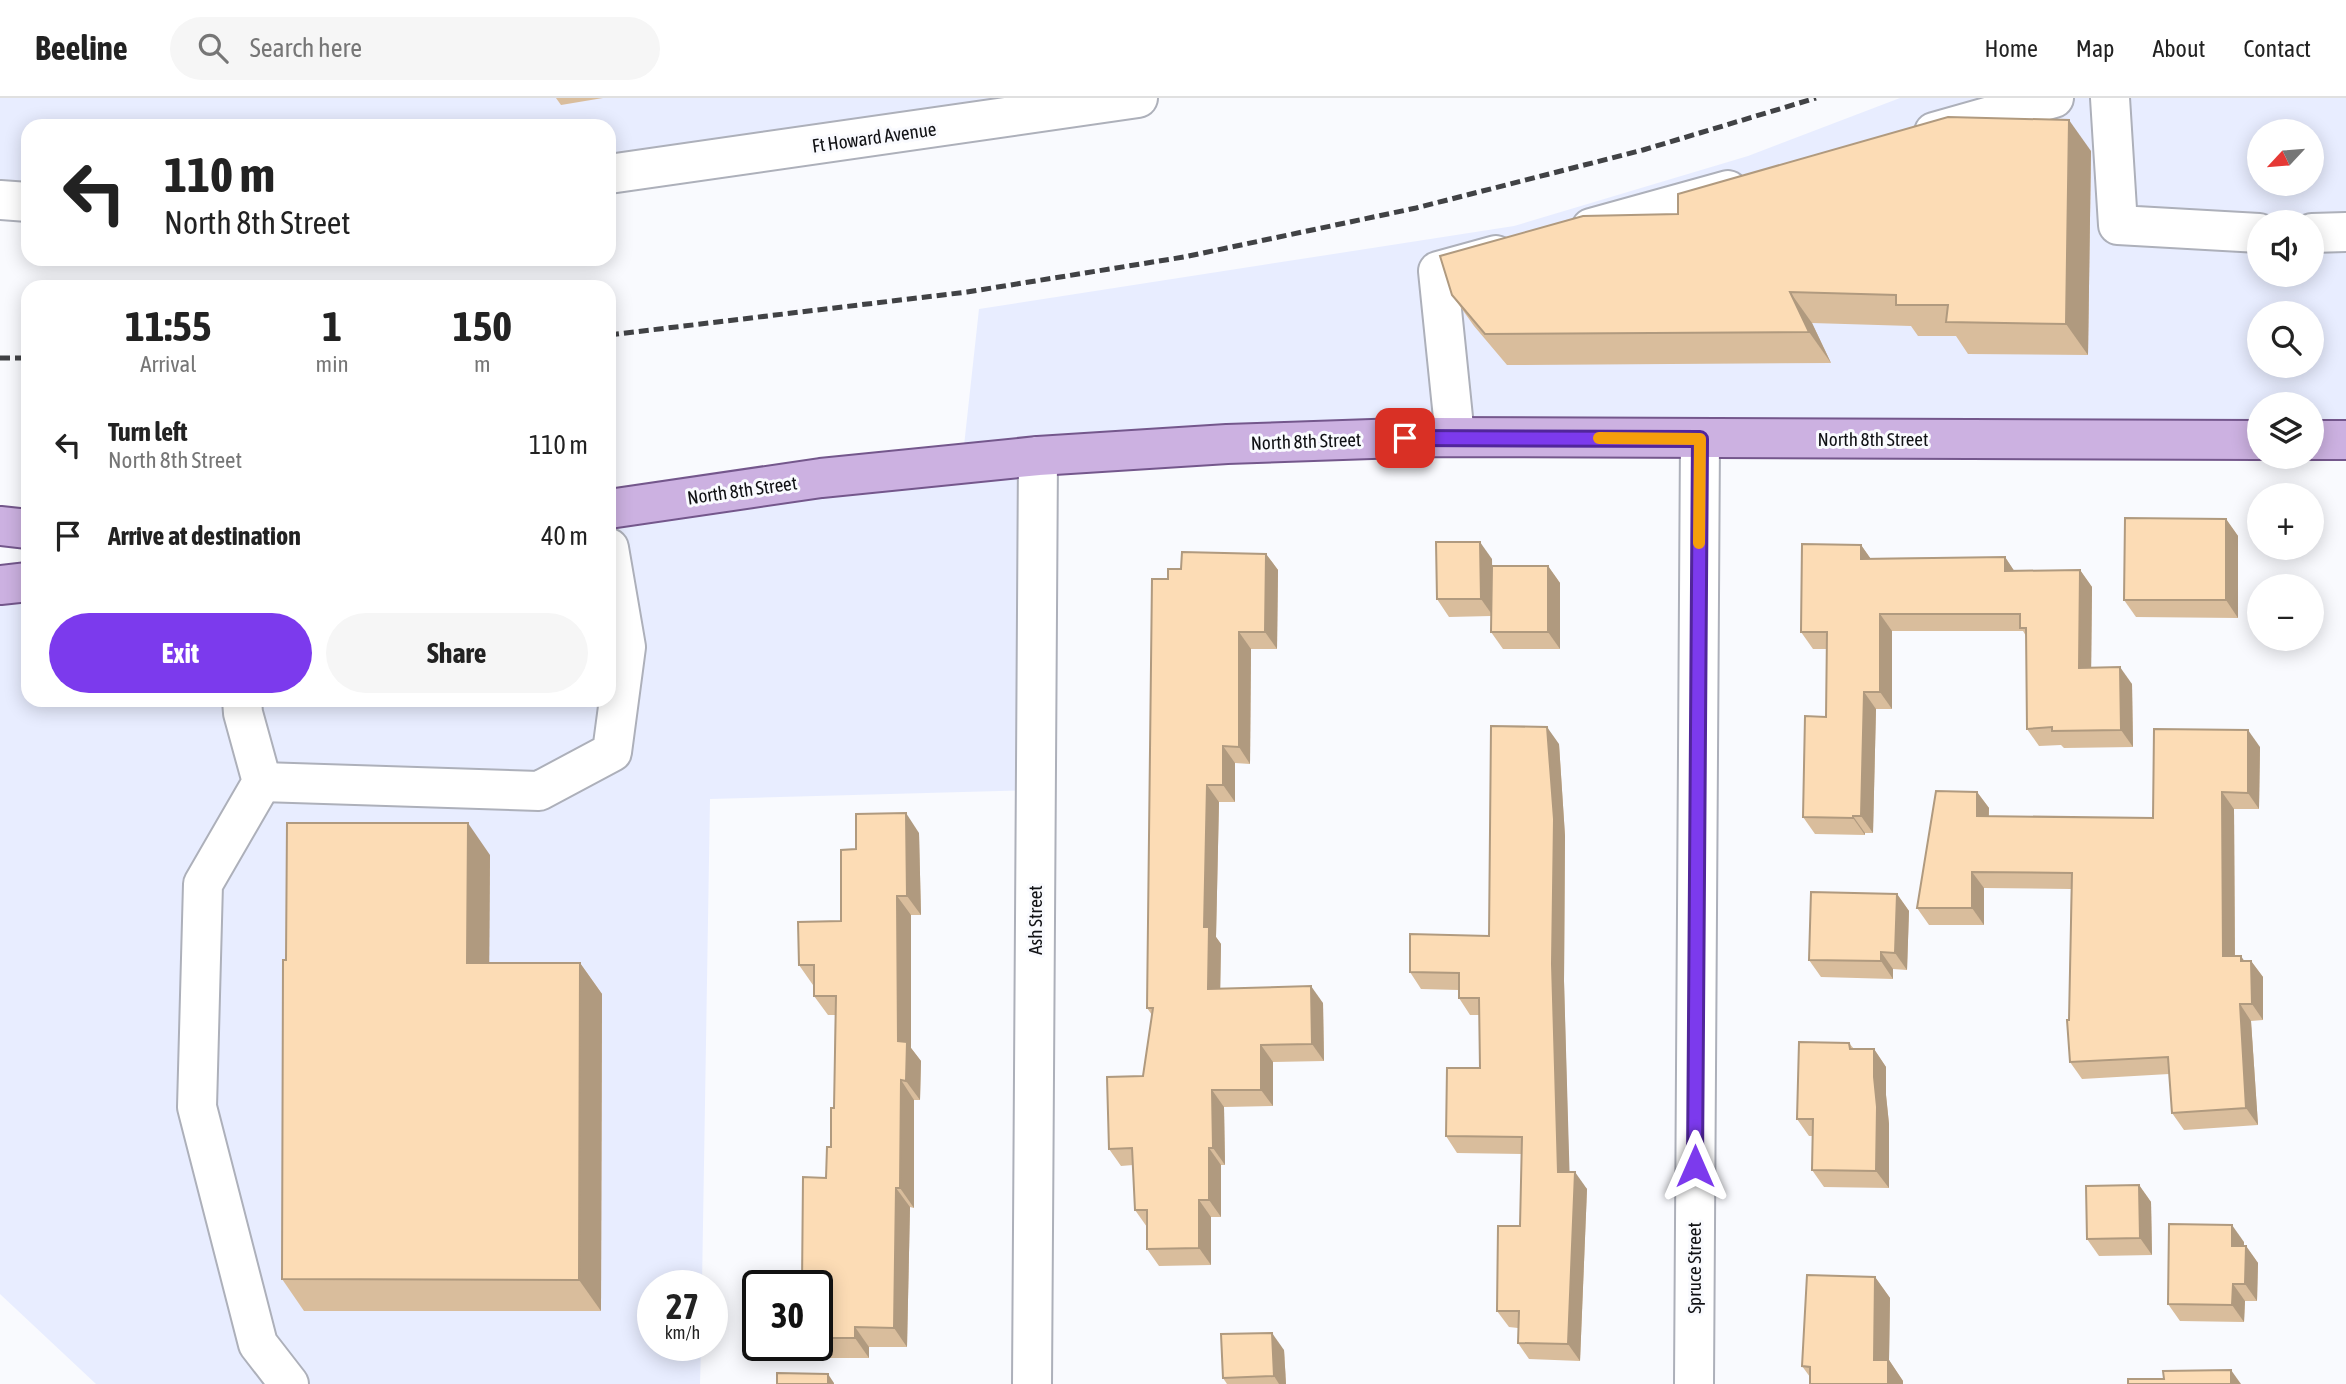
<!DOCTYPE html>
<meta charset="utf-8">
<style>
body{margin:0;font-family:"Asap Condensed",sans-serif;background:#f6f6f6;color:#222;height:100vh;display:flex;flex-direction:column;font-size:26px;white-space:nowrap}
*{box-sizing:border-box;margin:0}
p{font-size:23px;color:#767676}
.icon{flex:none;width:38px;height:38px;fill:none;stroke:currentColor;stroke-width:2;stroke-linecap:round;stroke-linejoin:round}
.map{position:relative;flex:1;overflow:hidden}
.drawer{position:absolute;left:21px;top:182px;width:595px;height:427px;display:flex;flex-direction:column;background:#fff;border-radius:21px;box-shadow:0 4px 18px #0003}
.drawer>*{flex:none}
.guide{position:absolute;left:21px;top:21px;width:595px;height:147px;border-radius:21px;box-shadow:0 4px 18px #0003;background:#fff;color:#222;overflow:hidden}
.needle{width:46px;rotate:244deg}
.fabs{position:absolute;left:2247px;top:21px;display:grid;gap:14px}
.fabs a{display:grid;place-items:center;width:77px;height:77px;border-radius:50%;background:#fff;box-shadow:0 4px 18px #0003;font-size:35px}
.speed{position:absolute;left:637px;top:1172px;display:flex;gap:14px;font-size:35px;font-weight:700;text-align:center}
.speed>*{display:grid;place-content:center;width:91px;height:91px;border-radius:50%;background:#fff;box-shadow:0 4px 18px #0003;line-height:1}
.speed small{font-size:18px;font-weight:400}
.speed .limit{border:4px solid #111;border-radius:10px;background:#fff;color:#111}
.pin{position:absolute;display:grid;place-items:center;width:60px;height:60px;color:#fff;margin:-30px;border-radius:14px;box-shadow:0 4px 10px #0006}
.me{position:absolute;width:77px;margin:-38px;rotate:0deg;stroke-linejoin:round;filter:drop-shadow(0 0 5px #0008)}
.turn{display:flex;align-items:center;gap:24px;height:147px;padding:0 28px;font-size:32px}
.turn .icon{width:91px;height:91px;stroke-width:2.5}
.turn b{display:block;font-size:49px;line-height:60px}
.eta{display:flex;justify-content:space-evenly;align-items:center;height:119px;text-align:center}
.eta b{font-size:42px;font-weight:700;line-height:49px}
.cta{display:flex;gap:14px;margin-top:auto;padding:14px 28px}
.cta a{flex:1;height:80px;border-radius:42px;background:#7c3aed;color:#fff;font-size:28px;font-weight:700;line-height:80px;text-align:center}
.cta a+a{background:#f6f6f6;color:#222}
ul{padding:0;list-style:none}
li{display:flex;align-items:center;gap:21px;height:91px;padding:0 28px}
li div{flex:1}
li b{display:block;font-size:26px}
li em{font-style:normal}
header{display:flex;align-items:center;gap:42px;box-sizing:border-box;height:98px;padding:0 35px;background:#fff;border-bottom:2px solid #e0e0e0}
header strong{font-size:33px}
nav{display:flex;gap:38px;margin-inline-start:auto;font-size:24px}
.search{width:490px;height:63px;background:#f6f6f6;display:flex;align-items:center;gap:18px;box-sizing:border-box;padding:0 24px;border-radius:38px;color:#767676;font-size:26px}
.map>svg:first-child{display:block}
</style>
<header>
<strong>Beeline</strong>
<div class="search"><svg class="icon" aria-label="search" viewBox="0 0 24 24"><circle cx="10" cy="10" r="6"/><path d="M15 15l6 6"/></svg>Search here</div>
<nav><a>Home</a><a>Map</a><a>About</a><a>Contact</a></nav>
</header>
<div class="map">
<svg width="2346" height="1286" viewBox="0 0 2346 1286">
<rect width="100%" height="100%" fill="#f9fafe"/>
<g fill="#e8edff" fill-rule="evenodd">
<polygon points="0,0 1138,0 609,76 609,28 28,28 28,104 0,102"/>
<path d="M1900,0H2346V342H2312V306H2259V342L1039,358L1036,692L710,701L702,1188H653V1248H701L700,1286H96L0,1196V487L28,484V602H609V411L962,366L979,211L1514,128L1748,58ZM2259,33H2312V86H2259ZM2259,124H2312V177H2259ZM2259,215H2312V268H2259Z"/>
</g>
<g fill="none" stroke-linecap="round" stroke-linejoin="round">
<defs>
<g id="minor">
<polyline points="2110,0 2118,127 2259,135"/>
<polyline points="1934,34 2054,0"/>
<polyline points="609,76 1138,0"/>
<polyline points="0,102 28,104"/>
<polyline points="1591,130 1728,92"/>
<polyline points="2312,135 2346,134"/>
<polyline points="1455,339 1438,173 1496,157"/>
<polyline points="242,602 243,615 262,684 203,786 197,1009 258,1246 289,1286"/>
<polyline points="262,684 539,693 612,654 626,549 609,450"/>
<polyline points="1032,1286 1038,358"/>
<polyline points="1694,1286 1700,341"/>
</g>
<g id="major">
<polyline points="2312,342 2346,342"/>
<polyline points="609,411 821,380 1038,358 1227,346 1430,339 2259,342"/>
<polyline points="0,428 28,431"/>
<polyline points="0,487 28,484"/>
</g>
</defs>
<use href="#minor" stroke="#adb0ba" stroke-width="42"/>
<use href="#major" stroke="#74578c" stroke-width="42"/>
<use href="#minor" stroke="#fff" stroke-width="38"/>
<use href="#major" stroke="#ccb1e1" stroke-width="38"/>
<g stroke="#414245" stroke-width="5" stroke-dasharray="10 5" stroke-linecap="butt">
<polyline points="609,237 967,194 1184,159 1416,110 1643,52 1816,0"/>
<polyline points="0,260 28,260"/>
</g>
</g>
<g fill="#d9bd9c">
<polygon points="556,0 603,0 561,7"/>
<polygon points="2091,53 2088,257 1968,256 1956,238 1918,238 1911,228 1812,225 1831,265 1507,267 1474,228 1452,197 1678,116"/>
<polygon points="2226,421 2238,438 2238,520 2136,519 2124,502"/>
<polygon points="1861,447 1870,460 2005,459 2014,473 2080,472 2092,489 2091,570 2132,586 2133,649 2064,650 2061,647 2039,648 2027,631 2026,538 2023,533 1892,533 1892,611 1876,611 1873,735 1865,735 1865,737 1815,736 1803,719 1826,619 1827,551 1813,551 1801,534"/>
<polygon points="1266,456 1278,472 1277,551 1251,551 1250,666 1235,665 1235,704 1219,704 1216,839 1221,846 1220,890 1323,905 1324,963 1273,964 1273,1008 1224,1009 1225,1067 1221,1067 1221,1119 1211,1119 1211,1167 1159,1168 1147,1151 1147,1129 1135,1112 1133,1067 1121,1068 1109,1051 1143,978 1152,917 1147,910 1168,481 1181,471"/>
<polygon points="1492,461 1492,468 1548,468 1560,485 1560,551 1503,551 1491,534 1491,518 1449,519 1437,501"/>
<polygon points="1559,646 1565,738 1564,883 1569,1074 1587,1091 1580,1263 1529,1261 1518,1245 1518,1230 1509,1229 1497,1213 1520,1128 1522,1056 1457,1055 1446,1038 1480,970 1480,917 1470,917 1459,900 1459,892 1421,891 1410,874 1489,838"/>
<polygon points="2260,649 2259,711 2234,711 2235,858 2244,863 2251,863 2263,879 2263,922 2251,923 2258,1027 2184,1032 2172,1015 2169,976 2082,981 2070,964 2069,922 2071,791 1984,790 1984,827 1929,827 1917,810 1977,694 1989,710 1989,718 2153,720"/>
<polygon points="919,735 921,817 911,817 911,950 921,963 920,1002 914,1002 914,1110 910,1109 907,1249 869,1249 869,1260 815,1260 807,1248 817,1248 817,1188 826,1080 831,1049 834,1010 835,917 828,917 814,898 814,887 813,887 799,867 841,823 856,751"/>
<polygon points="490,757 489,865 580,865 602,896 601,1213 304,1213 282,1181 286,862"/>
<polygon points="1897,796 1909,813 1907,872 1893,871 1893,881 1821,879 1809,862"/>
<polygon points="1849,945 1854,951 1874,951 1886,969 1886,997 1889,1026 1889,1090 1824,1089 1812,1072 1813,1038 1809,1038 1797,1021"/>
<polygon points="2139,1087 2151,1104 2152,1157 2099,1158 2087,1141"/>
<polygon points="2244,1144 2244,1148 2246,1148 2258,1165 2257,1203 2245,1203 2244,1224 2180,1223 2168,1206"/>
<polygon points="1875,1179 1890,1200 1889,1262 1903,1283 1903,1286 1810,1286 1810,1279 1802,1268"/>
<polygon points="1284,1252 1286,1286 1227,1286 1223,1280"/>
</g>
<g fill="#b09a7f">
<polygon points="2069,22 2091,53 2088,257 2066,226"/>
<polygon points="1790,194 1812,225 1831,265 1809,234"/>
<polygon points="2226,421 2238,438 2238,520 2226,502"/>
<polygon points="1480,444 1492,461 1493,518 1481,501"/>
<polygon points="1861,447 1873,464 1861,461"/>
<polygon points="1266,456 1278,472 1277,551 1265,534"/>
<polygon points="2005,459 2017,477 2005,473"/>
<polygon points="1548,468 1560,485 1560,551 1548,534"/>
<polygon points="2080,472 2092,489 2091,587 2079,570"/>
<polygon points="1880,516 1892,533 1892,611 1880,594"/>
<polygon points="1239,534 1251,551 1250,666 1239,649"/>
<polygon points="2120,569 2132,586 2133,649 2121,632"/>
<polygon points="1864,594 1876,611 1873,735 1861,718"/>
<polygon points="1547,629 1559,646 1565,738 1564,883 1570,1090 1558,1074 1552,866"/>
<polygon points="2248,632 2260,649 2259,711 2248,695"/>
<polygon points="1223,648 1235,665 1235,704 1223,687"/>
<polygon points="1207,687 1219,704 1216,839 1221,846 1220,908 1208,891 1204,829"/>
<polygon points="1977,694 1989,710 1988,734 1977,718"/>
<polygon points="2222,694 2234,711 2235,875 2223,858"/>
<polygon points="906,715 919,735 921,817 907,798"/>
<polygon points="1853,718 1865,735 1865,737 1853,720"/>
<polygon points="468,725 490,757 489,896 467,865"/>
<polygon points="1972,774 1984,790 1984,827 1972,810"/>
<polygon points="1897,796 1909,813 1907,872 1895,855"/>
<polygon points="897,798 911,817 911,950 921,963 920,1002 906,983 898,943"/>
<polygon points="1881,854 1893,871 1893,881 1881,863"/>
<polygon points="2241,858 2251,873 2251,863 2263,879 2263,922 2252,906 2241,863"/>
<polygon points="580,865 602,896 601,1213 579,1182"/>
<polygon points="1311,888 1323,905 1324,963 1312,946"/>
<polygon points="2240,906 2251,923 2258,1027 2246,1010"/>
<polygon points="1261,947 1273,964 1273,1008 1261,992"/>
<polygon points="1874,951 1886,969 1886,997 1889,1026 1889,1090 1876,1073 1874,979"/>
<polygon points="901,982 914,1002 914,1110 900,1090"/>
<polygon points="1212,992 1224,1009 1225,1067 1213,1050"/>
<polygon points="1209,1050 1221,1067 1221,1119 1209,1102"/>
<polygon points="1575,1074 1587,1091 1580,1263 1568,1246"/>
<polygon points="2139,1087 2151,1104 2152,1157 2140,1140"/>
<polygon points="896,1090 910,1109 907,1249 894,1230"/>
<polygon points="1199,1102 1211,1119 1211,1167 1199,1150"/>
<polygon points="2232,1127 2244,1144 2244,1165 2232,1148"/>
<polygon points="2246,1148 2258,1165 2257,1203 2245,1186"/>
<polygon points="1875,1179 1890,1200 1889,1262 1903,1283 1903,1286 1888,1286 1874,1262"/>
<polygon points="2233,1186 2245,1203 2244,1224 2232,1207"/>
<polygon points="855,1229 869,1249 869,1260 855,1240"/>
<polygon points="1272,1235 1284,1252 1286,1286 1279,1286 1274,1278"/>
<polygon points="2231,1272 2241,1286 2231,1286"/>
<polygon points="828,1276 834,1285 834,1286 828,1286"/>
</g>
<g fill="#fcdcb5" stroke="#b09a7f" stroke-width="2">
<polygon points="1948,19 2069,22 2066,226 1946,224 1948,207 1896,207 1896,197 1790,194 1809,234 1485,236 1452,197 1440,158 1583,118 1678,116 1678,96"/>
<polygon points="2125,420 2226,421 2226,502 2124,502"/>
<polygon points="1436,444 1480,444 1481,501 1437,501"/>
<polygon points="1802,446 1861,447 1861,461 2005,459 2005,473 2080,472 2079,570 2120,569 2121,632 2052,633 2052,629 2027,631 2026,530 2020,530 2020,516 1880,516 1880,594 1864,594 1861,718 1853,718 1853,720 1803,719 1805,618 1826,619 1827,534 1801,534"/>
<polygon points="1182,454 1266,456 1265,534 1239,534 1239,649 1223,648 1223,687 1207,687 1204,829 1209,829 1208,891 1311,888 1312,946 1261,947 1261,992 1212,992 1213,1050 1209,1050 1209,1102 1199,1102 1199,1150 1147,1151 1147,1112 1135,1112 1132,1050 1109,1051 1107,979 1143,978 1153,910 1147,910 1152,481 1168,481 1168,471 1181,471"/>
<polygon points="1492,468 1548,468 1548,534 1491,534"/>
<polygon points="1491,628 1547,629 1554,721 1552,866 1558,1074 1575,1074 1568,1246 1518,1245 1519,1213 1497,1213 1498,1128 1520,1128 1522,1039 1446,1038 1447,970 1480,970 1479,900 1459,900 1459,875 1410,874 1410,836 1489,838"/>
<polygon points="2154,631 2248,632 2248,695 2222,694 2223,858 2241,858 2241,863 2251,863 2252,906 2240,906 2246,1010 2172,1015 2168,959 2070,964 2067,922 2069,922 2072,775 1972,774 1972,810 1917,810 1936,693 1977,694 1977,718 2153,720"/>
<polygon points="906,715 907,798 897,798 898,943 907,944 906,983 901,982 900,1090 896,1090 894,1230 855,1229 855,1240 817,1240 817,1188 802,1188 803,1079 826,1080 827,1049 831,1049 831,1010 834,1010 836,898 814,898 814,867 799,867 798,824 841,823 841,752 856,751 856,716"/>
<polygon points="287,725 468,725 467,865 580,865 579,1182 282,1181 283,862 286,862"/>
<polygon points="1811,794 1897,796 1895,855 1881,854 1881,863 1809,862"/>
<polygon points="1799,944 1849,945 1850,951 1874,951 1874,979 1877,1009 1876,1073 1812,1072 1813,1021 1797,1021"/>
<polygon points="2139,1087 2140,1140 2087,1141 2086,1088"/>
<polygon points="2169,1126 2232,1127 2232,1148 2246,1148 2245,1186 2233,1186 2232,1207 2168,1206"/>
<polygon points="1807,1177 1875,1179 1874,1262 1888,1262 1888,1286 1810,1286 1810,1269 1802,1268"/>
<polygon points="1272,1235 1274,1278 1223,1280 1221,1236"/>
<polygon points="2231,1272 2231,1286 2128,1286 2128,1281 2164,1281 2163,1273"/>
<polygon points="777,1275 828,1276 828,1286 777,1286"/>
</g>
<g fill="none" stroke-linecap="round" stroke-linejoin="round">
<defs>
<polyline id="route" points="1405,340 1700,341 1695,1068"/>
</defs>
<use href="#route" stroke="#51269a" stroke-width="18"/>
<use href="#route" stroke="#7c3aed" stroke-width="12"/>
<polyline stroke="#f59e0b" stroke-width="12" points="1599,340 1700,341 1699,445"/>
</g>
<g text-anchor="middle" stroke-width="6" stroke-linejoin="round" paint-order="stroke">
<g font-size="19" fill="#101114" stroke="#f9fafe">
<text transform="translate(874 39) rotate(-8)" y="7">Ft Howard Avenue</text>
<text x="1873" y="348">North 8th Street</text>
<text transform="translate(1306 343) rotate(-2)" y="7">North 8th Street</text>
<text transform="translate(742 392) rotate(-8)" y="7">North 8th Street</text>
<text transform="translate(1035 822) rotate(-90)" y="7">Ash Street</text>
<text transform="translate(1694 1170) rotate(-90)" y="7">Spruce Street</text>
</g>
</g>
</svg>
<div class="fabs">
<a><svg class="needle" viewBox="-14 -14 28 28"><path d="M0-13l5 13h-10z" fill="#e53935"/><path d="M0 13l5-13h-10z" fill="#767676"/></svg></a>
<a><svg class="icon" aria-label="sound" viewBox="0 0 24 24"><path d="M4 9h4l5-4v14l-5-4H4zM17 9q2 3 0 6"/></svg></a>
<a><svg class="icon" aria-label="search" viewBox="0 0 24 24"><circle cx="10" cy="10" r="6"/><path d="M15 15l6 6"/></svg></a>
<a><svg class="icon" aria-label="layers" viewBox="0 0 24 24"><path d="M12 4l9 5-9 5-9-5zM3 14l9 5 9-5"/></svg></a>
<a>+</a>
<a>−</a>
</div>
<div class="speed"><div>27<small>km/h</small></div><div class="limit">30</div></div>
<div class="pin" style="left:1405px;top:340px;background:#d93025"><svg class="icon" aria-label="arrive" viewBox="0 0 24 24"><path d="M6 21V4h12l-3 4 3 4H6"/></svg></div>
<svg class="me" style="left:1695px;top:1068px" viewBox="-20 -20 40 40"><path d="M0-17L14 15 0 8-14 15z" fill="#7c3aed" stroke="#fff" stroke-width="4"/></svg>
<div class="guide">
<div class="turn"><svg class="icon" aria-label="left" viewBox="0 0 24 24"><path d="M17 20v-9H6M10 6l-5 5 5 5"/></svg><div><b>110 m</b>North 8th Street</div></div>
</div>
<section class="drawer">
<div class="eta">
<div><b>11:55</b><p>Arrival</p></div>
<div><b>1</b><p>min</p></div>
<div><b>150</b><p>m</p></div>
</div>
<ul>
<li><svg class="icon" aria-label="left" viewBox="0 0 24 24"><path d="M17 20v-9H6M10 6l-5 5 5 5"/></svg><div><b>Turn left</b><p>North 8th Street</p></div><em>110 m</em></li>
<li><svg class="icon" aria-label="arrive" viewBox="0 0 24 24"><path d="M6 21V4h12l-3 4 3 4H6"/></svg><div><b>Arrive at destination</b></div><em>40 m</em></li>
</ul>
<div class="cta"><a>Exit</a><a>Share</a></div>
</section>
</div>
